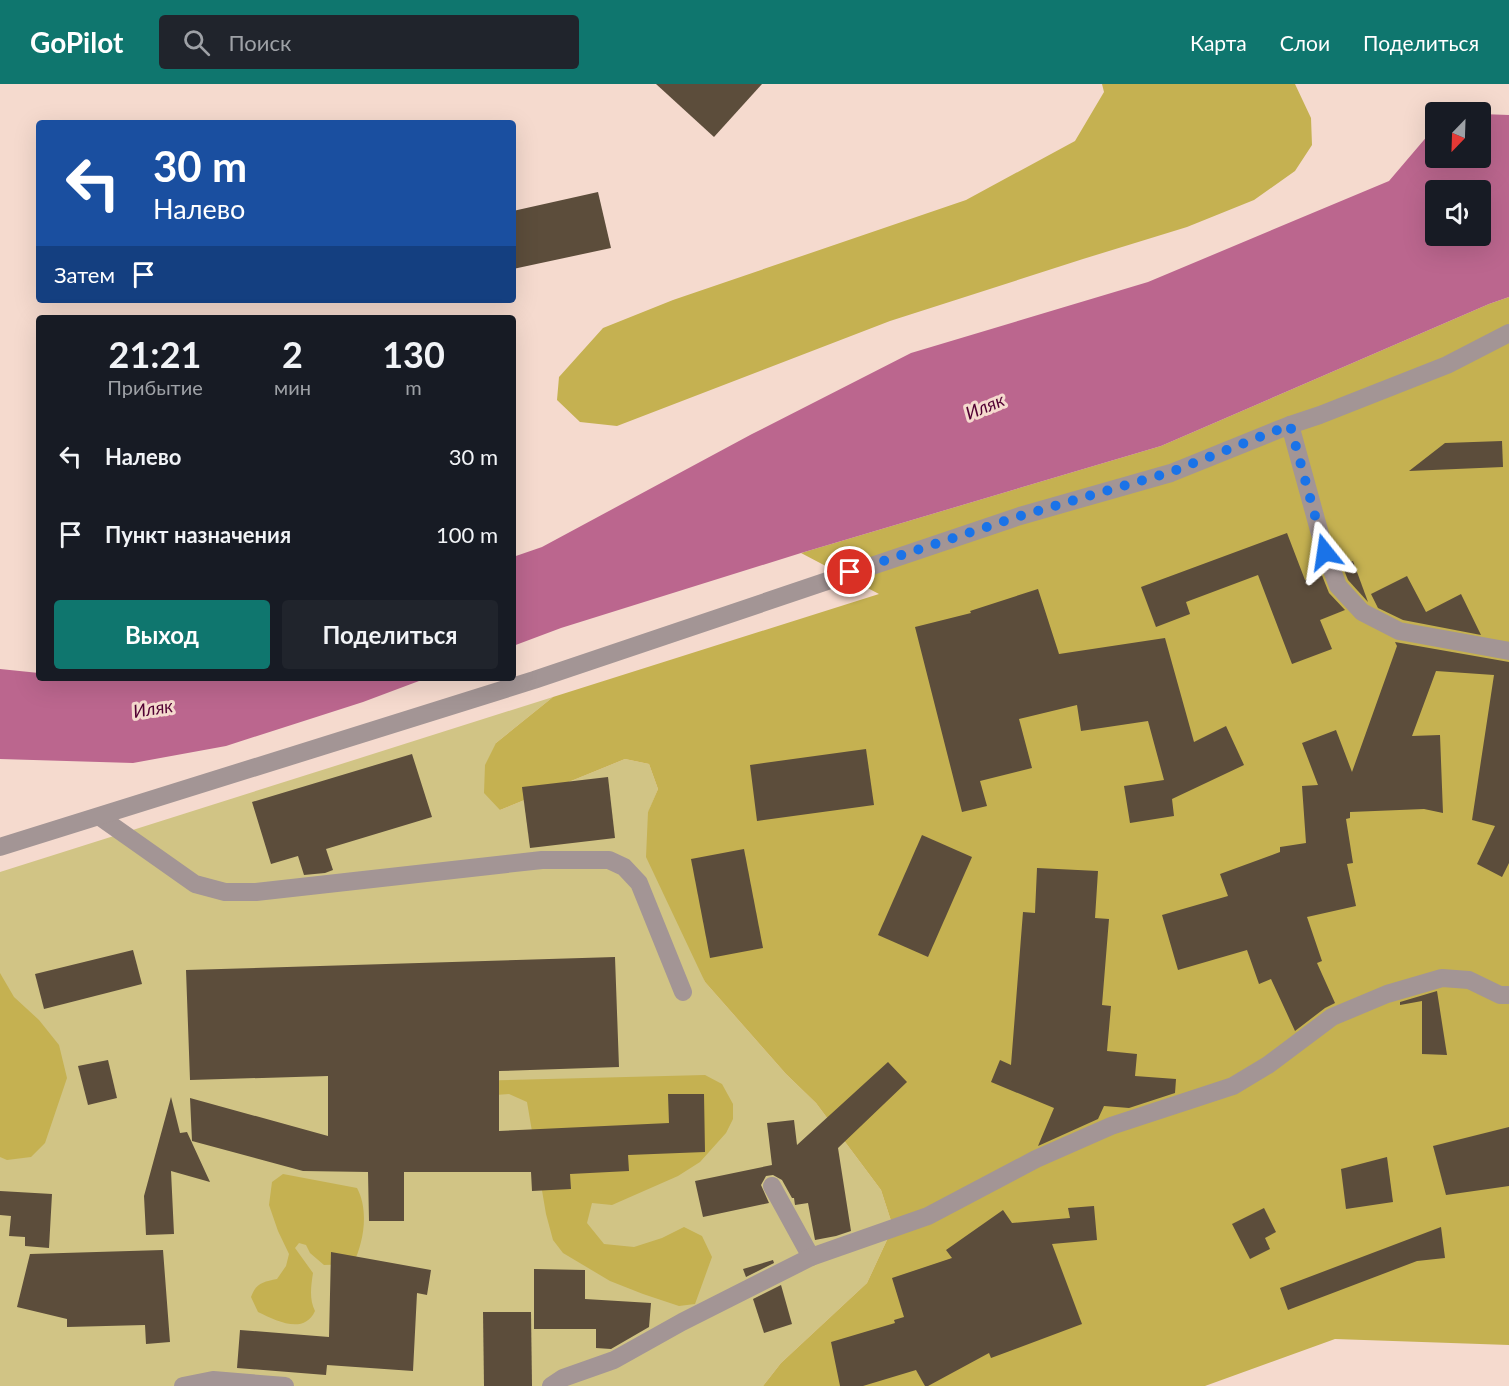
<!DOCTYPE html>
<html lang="ru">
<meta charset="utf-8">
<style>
body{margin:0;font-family:Lato,sans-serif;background:#20242c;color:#f1f3f6;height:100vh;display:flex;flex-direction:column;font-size:22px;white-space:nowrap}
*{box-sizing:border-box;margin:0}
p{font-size:20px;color:#9ea1a6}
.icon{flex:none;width:33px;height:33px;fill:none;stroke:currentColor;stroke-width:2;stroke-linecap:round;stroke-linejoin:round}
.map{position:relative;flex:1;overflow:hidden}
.sheet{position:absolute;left:36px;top:231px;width:480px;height:366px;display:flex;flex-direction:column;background:#171b24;border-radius:6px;box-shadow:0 6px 24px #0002}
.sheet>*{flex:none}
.hud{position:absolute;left:36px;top:36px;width:480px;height:183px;border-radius:6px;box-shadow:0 6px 24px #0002;background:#1a4fa0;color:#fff;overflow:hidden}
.needle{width:39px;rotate:203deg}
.fabs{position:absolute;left:1425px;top:18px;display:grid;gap:12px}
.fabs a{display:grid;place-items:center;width:66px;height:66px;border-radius:6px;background:#171b24;box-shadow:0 6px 24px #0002;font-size:30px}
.pin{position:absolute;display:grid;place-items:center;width:51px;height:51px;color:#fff;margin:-26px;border:3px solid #fff;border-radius:50%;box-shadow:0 2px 6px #0007}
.me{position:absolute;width:66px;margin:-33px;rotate:345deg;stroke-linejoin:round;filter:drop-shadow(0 0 4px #0008)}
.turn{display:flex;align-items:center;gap:21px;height:126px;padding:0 18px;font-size:27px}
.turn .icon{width:78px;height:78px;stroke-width:2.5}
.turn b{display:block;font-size:42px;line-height:51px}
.then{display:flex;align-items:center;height:57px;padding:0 18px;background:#0003;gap:12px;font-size:22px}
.eta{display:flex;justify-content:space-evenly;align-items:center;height:102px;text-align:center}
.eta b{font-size:36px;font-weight:700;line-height:42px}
.primary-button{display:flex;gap:12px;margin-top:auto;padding:12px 18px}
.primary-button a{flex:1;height:69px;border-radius:6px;background:#0f766e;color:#fff;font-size:24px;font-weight:700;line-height:69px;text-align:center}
.primary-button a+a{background:#20242c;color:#f1f3f6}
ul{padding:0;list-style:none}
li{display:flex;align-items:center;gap:18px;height:78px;padding:0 18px}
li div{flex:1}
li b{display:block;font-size:22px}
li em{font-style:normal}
header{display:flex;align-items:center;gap:36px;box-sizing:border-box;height:84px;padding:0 30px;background:#0f766e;color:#fff}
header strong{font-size:28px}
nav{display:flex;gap:33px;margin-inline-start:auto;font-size:21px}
.search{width:420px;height:54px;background:#20242c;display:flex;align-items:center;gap:15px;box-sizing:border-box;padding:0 21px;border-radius:6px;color:#9ea1a6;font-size:22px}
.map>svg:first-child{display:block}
</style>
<header>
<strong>GoPilot</strong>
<div class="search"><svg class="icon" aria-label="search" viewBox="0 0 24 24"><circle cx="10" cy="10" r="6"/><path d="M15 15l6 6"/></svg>Поиск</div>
<nav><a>Карта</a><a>Слои</a><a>Поделиться</a></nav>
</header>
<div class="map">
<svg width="1509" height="1302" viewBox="0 0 1509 1302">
<rect width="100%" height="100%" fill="#f5dace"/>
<polygon fill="#d1c485" points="553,613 496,659 500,726 625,675 649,680 658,705 648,729 705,898 786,990 816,1019 881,1106 893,1143 867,1199 781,1279 763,1302 0,1302 0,788"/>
<g fill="#c5b151">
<polygon points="1102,0 1295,0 1311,34 1312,61 1295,87 1254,116 1187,143 1083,175 890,237 617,342 580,338 557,316 559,293 603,244 673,216 966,116 1075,57 1104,8"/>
<polygon points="1509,213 1509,1261 1335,1255 1205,1302 763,1302 781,1279 867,1199 893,1143 881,1106 816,1019 786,990 705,898 646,773 648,728 658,705 649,680 625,675 500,726 484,709 485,681 496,659 553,613 879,510 801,469 1161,362 1489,220"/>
<polygon points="0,889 14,913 39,936 59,961 67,994 45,1059 31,1073 7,1076 0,1073"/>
<polygon points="705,991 722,1000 733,1020 733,1035 726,1049 700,1078 678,1092 612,1121 592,1119 587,1139 604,1160 634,1163 662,1154 684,1143 702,1152 712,1173 695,1220 679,1222 643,1210 610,1197 563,1169 553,1156 546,1130 527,1018 509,1010 481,1012 430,998"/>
<path d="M283,1090L357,1104C369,1126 364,1158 353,1180L324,1181L310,1169L306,1161L299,1159L295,1164L313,1189C311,1202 309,1215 315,1227C304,1251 277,1237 258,1228L251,1213C256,1199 263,1198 277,1195L286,1182L289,1170L278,1147L269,1121L272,1098Z"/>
</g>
<g fill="#bb668e" fill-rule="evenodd">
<path d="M1481,30L1509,31V213L1489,220L1161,362L801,469L561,544L513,562V473L542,463L752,350L911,269L1148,198L1389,97L1435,43L1436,74H1480ZM1436,106H1480V152H1436Z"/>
<polygon points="0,585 39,589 39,594 427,594 363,618 226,662 133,679 0,675"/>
</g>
<g fill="#5c4d3b">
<polygon points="656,0 762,0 714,53"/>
<polygon points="598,108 611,164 513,185 513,127"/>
<polygon points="1502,357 1503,383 1409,387 1445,359"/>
<polygon points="1287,449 1305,496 1321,489 1329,509 1345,526 1320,536 1332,565 1292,580 1258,491 1186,518 1190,530 1156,543 1141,503"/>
<polygon points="1353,477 1368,518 1348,496 1342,481"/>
<polygon points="1407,492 1426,528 1461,510 1481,551 1403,536 1378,524 1371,510"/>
<polygon points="1038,505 1059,570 1165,554 1194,658 1226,642 1244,681 1172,715 1174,732 1130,739 1124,702 1164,696 1148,637 1081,647 1077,621 1019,635 1032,684 980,697 987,722 962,728 915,543 971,529 970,527"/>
<polygon points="1395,558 1509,578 1509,779 1502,793 1477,780 1495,742 1472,736 1494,591 1436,587 1412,652 1440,651 1443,729 1424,725 1350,728 1350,734 1346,735 1353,779 1347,780 1356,822 1307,833 1322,877 1317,879 1335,919 1325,924 1295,947 1271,895 1259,900 1247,866 1178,886 1162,831 1228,812 1220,790 1280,768 1280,763 1306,759 1302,702 1318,701 1302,659 1336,646 1352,688 1397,562"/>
<polygon points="866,665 874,721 757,737 750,681"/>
<polygon points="412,670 432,733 326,765 333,786 325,789 304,791 298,772 271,780 252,718"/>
<polygon points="608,693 615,754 530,764 522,703"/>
<polygon points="922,751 972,773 928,873 878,851"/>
<polygon points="744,765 763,864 710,874 691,775"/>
<polygon points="1037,784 1098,787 1095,834 1109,835 1102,921 1111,922 1107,967 1137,970 1135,992 1176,995 1175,1009 1129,1024 1104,1022 1098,1035 1038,1062 1054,1024 991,998 1000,976 1011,981 1023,828 1035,829"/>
<polygon points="133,866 142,900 44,925 35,890"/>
<polygon points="615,873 619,983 499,987 499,1047 669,1039 668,1010 704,1010 705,1068 628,1071 629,1087 570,1090 571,1105 532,1107 531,1088 404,1088 404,1137 369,1137 368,1088 303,1087 192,1057 190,1014 328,1052 328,992 190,996 186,886"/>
<polygon points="1437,907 1447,971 1422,970 1422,917 1400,921 1400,918"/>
<polygon points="108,976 117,1014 88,1021 78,982"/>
<polygon points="888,978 907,998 838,1064 851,1147 836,1152 815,1156 808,1119 795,1121 794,1114 792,1114 782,1096 773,1091 766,1092 761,1101 769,1119 703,1133 695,1097 772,1081 767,1039 794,1036 797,1061"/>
<polygon points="171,1013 180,1049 187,1048 210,1098 171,1087 174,1150 146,1151 144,1112"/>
<polygon points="1509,1043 1509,1102 1446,1111 1433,1062"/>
<polygon points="1387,1073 1393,1118 1346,1125 1341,1085"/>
<polygon points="0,1107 52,1110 49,1164 25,1162 25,1153 9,1152 11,1132 0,1131"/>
<polygon points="1094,1122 1097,1156 1052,1160 1082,1240 991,1274 989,1269 928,1302 925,1302 916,1286 863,1302 840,1302 831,1258 895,1239 894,1236 904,1233 892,1194 952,1174 946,1166 1003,1126 1012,1139 1070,1134 1068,1124"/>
<polygon points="1264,1124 1276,1148 1265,1154 1270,1165 1250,1175 1232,1140"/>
<polygon points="1441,1143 1445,1174 1417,1177 1288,1226 1280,1204"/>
<polygon points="163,1166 170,1258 146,1260 145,1241 67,1243 67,1235 17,1223 30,1170"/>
<polygon points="331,1168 431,1186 427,1211 417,1209 413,1287 327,1281 326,1291 237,1284 240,1246 329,1253"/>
<polygon points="773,1176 774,1179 746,1193 743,1185"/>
<polygon points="534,1185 585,1186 585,1215 651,1219 649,1243 611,1265 596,1264 596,1245 534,1245"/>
<polygon points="781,1201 792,1240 764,1249 753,1215"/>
<polygon points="483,1228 531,1228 532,1302 484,1302"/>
</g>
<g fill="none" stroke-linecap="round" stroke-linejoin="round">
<g stroke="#a39595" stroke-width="18">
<polyline points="1290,341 1320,331 1447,281 1509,249"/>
<polyline points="100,733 195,800 225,808 256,808 542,776 609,776 624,783 639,799 683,908"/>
<polyline points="0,763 534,596 1020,432 1171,389 1290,341 1325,468 1338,502 1362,528 1399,547 1509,567"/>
<polyline points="772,1102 811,1173"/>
<polyline points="183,1302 213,1296 285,1302"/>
<polyline points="551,1302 563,1294 614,1276 682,1238 811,1173 928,1132 1036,1075 1111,1042 1233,1002 1268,981 1332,933 1387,910 1442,894 1469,896 1500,911 1509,911"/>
</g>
</g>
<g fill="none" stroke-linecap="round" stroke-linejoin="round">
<polyline stroke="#1a73e8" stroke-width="10" stroke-dasharray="0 18" points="850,488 1020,432 1171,388 1290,341 1325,468"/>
</g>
<g text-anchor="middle" stroke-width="6" stroke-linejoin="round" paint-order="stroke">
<g font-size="18" font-style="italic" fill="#520133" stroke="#f5dace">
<text transform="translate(985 323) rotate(-22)" y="6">Иляк</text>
<text transform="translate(153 625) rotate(-9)" y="6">Иляк</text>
</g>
</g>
</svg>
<div class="fabs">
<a><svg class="needle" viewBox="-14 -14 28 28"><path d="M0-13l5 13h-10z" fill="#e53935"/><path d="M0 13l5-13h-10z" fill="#9ea1a6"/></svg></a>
<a><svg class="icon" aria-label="sound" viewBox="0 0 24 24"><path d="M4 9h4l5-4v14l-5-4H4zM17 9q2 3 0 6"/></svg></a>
</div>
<div class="pin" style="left:850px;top:488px;background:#d93025"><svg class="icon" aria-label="arrive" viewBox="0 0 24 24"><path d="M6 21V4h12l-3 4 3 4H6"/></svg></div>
<svg class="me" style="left:1325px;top:468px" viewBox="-20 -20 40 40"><path d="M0-17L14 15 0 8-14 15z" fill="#1a73e8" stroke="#fff" stroke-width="4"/></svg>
<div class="hud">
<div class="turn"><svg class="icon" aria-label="left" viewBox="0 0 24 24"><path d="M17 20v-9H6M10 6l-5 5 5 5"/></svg><div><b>30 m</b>Налево</div></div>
<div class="then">Затем<svg class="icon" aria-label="arrive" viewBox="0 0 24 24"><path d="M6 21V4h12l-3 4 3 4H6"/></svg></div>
</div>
<section class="sheet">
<div class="eta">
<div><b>21:21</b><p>Прибытие</p></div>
<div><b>2</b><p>мин</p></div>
<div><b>130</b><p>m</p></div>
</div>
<ul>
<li><svg class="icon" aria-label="left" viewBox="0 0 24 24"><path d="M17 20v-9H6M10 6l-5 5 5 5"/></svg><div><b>Налево</b></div><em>30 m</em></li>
<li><svg class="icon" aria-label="arrive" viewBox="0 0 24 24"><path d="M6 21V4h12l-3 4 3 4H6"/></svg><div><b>Пункт назначения</b></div><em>100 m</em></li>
</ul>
<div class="primary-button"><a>Выход</a><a>Поделиться</a></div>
</section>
</div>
